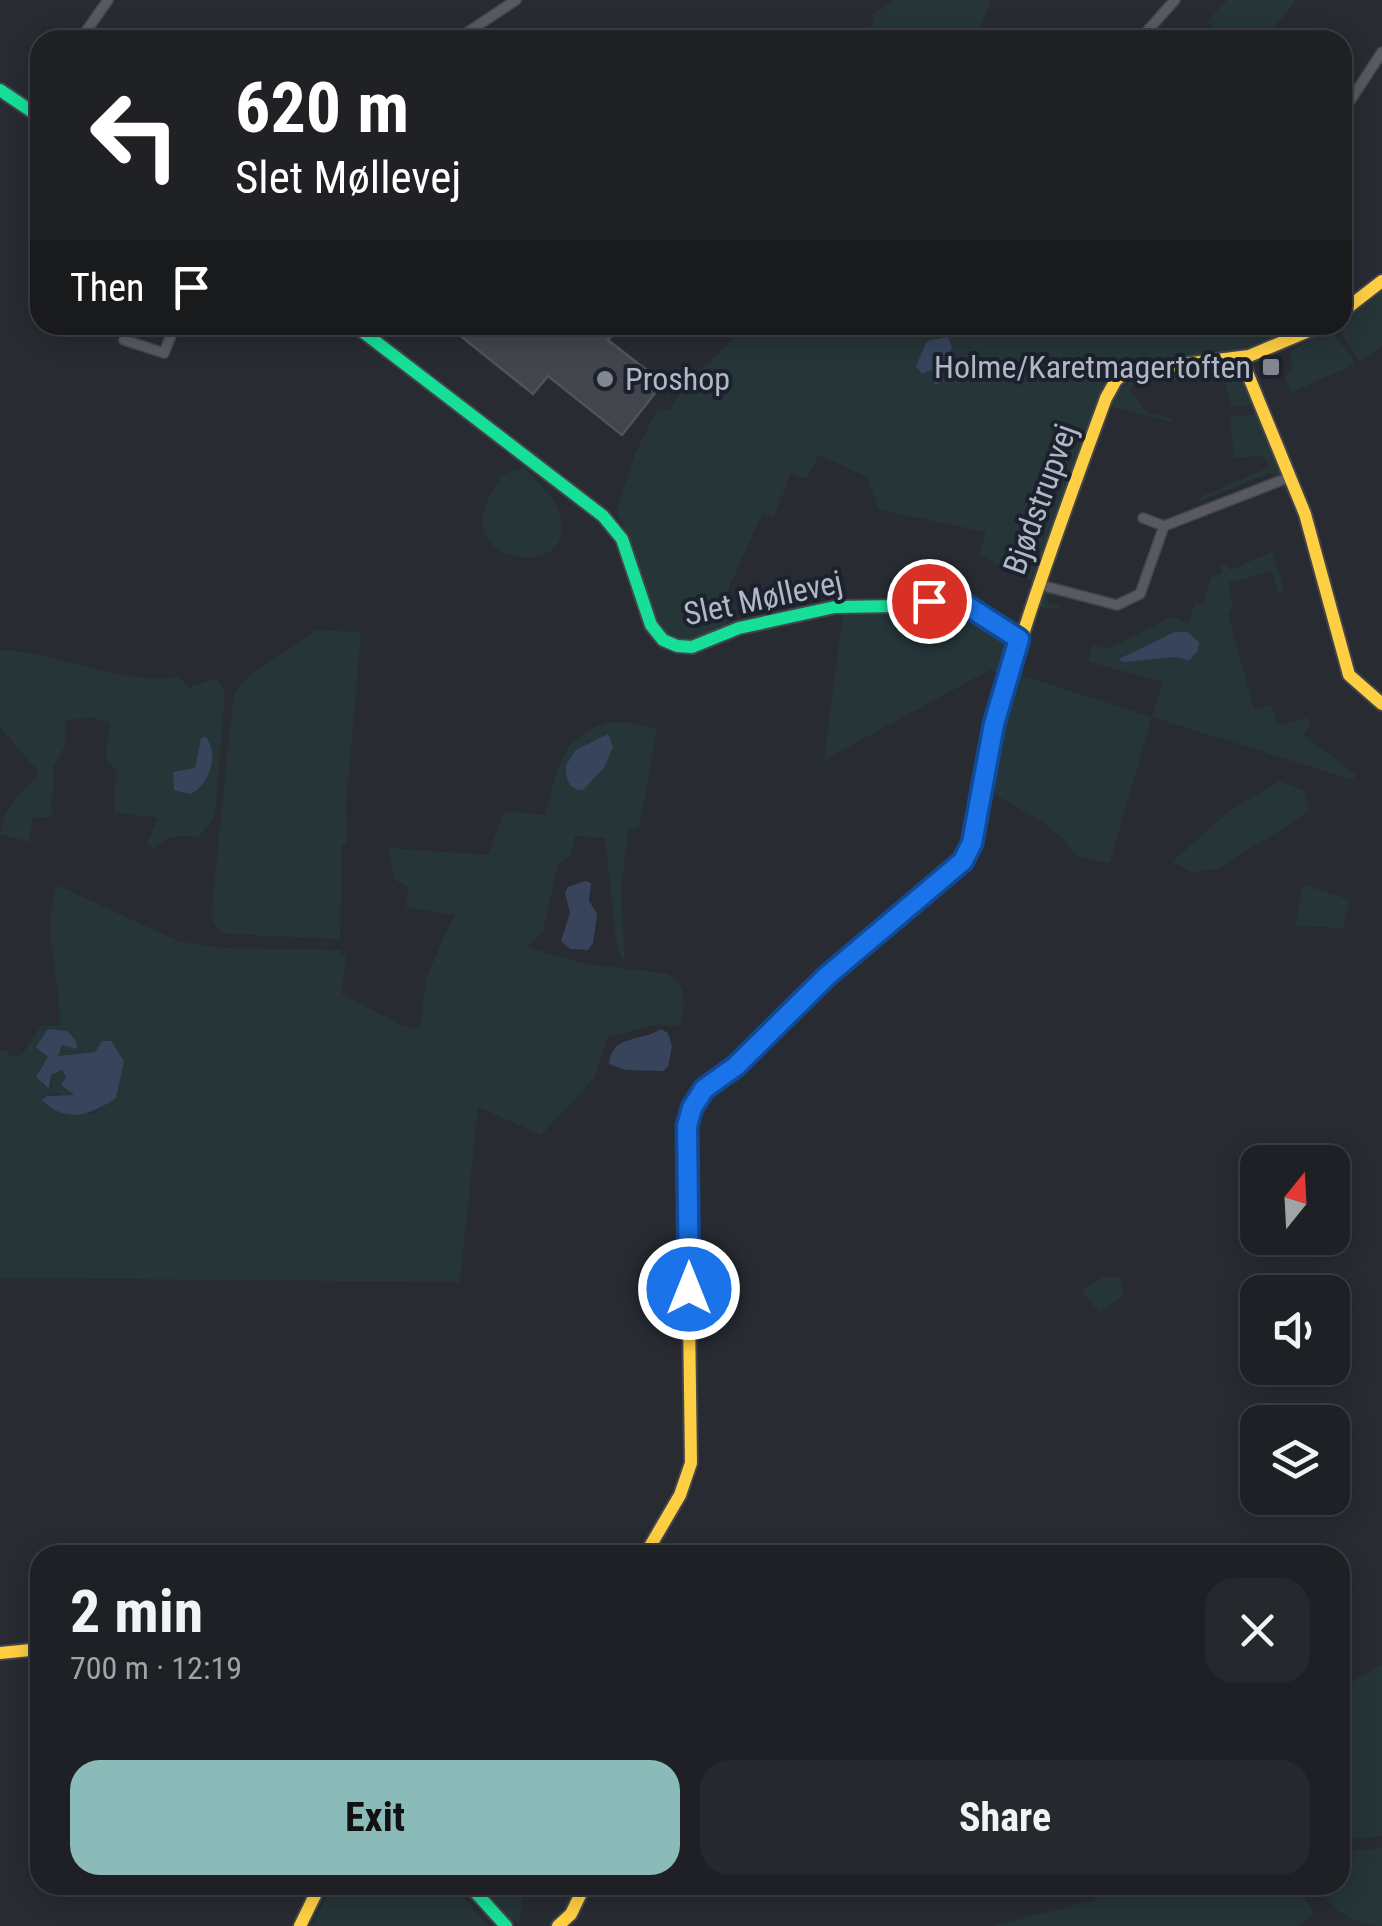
<!DOCTYPE html>
<meta charset="utf-8">
<style>
body{margin:0;font-family:"Roboto Condensed",sans-serif;background:#26282e;color:#f1f3f6;height:100vh;display:flex;flex-direction:column;font-size:38px;white-space:nowrap}
*{box-sizing:border-box;margin:0}
p{font-size:32px;color:#a1a3a7}
.icon{flex:none;width:55px;height:55px;fill:none;stroke:currentColor;stroke-width:2;stroke-linecap:round;stroke-linejoin:round}
.map{position:relative;flex:1;overflow:hidden}
.sheet{position:absolute;left:30px;top:1545px;width:1320px;height:350px;display:flex;flex-direction:column;background:#1e2026;border-radius:30px;box-shadow:0 5px 25px #0003,0 0 0 2px #3c3e43}
.sheet>*{flex:none}
.hud{position:absolute;left:30px;top:30px;width:1322px;height:305px;border-radius:30px;box-shadow:0 5px 25px #0003,0 0 0 2px #3c3e43;background:#202124;color:#fff;overflow:hidden}
.needle{width:65px;rotate:18deg}
.controls{position:absolute;left:1240px;top:1145px;display:grid;gap:20px}
.controls a{display:grid;place-items:center;width:110px;height:110px;border-radius:20px;background:#1e2026;box-shadow:0 5px 25px #0003,0 0 0 2px #3c3e43;font-size:50px}
.pin{position:absolute;display:grid;place-items:center;width:85px;height:85px;color:#fff;margin:-42px;border:5px solid #fff;border-radius:50%;box-shadow:0 2px 10px #0007}
.me{position:absolute;width:110px;margin:-55px;rotate:0deg;stroke-linejoin:round;filter:drop-shadow(0 0 8px #0008)}
.turn{display:flex;align-items:center;gap:35px;height:210px;padding:0 40px;font-size:45px}
.turn .icon{width:130px;height:130px;stroke-width:2.5}
.turn b{display:block;font-size:70px;line-height:85px}
.then{display:flex;align-items:center;height:95px;padding:0 40px;background:#0003;gap:20px;font-size:38px}
.round{display:grid;place-items:center;flex:none;width:105px;height:105px;border-radius:30px;background:#26282e}
.headline{display:flex;align-items:center;justify-content:space-between;height:170px;padding:0 40px}
h1{font-size:60px;font-weight:700;line-height:75px}
.primary-button{display:flex;gap:20px;margin-top:auto;padding:20px 40px}
.primary-button a{flex:1;height:115px;border-radius:30px;background:#8bbbb9;color:#111;font-size:40px;font-weight:700;line-height:115px;text-align:center}
.primary-button a+a{background:#26282e;color:#f1f3f6}
.map>svg:first-child{display:block}
</style>
<div class="map">
<svg width="1382" height="1926" viewBox="0 0 1382 1926">
<rect width="100%" height="100%" fill="#282b32"/>
<g fill="#263538" fill-rule="evenodd">
<polygon points="894,0 991,0 976,40 853,40 872,25 873,14"/>
<polygon points="1227,0 1296,0 1265,40 1228,40 1207,22"/>
<polygon points="1382,291 1382,347 1359,361 1336,325 1342,325 1343,321"/>
<path d="M743,325L791,328L1300,325C1274,339 1246,352 1217,357C1176,364 1147,352 1108,373L1034,582L979,555L986,532L879,510L867,477L819,455L806,479L791,473L774,517L763,513L724,598L735,606L724,628C698,637 674,650 656,623L630,540L616,511L635,454L658,408L670,411C686,374 721,358 743,325Z"/>
<polygon points="1331,328 1355,364 1292,392 1284,378 1293,370 1290,351"/>
<path d="M1231,367L1241,372L1253,402L1248,407L1231,406L1225,378H1221L1139,383L1129,389L1148,413L1171,418V422L1108,406C1128,362 1189,371 1231,367Z"/>
<polygon points="1258,414 1283,472 1276,477 1270,473 1201,501 1200,497 1270,467 1263,456 1234,458 1230,417"/>
<path d="M524,467C535,480 552,494 558,510C589,585 430,569 501,479L499,476Z"/>
<path d="M1272,552L1284,590L1278,592L1272,571L1228,583L1233,606L1228,614L1254,709L1271,705L1278,725L1309,717L1310,726L1303,735L1355,774L1353,780L1152,717L1110,862C1062,859 1079,848 1050,828C1031,813 1008,803 987,790L997,729L1040,587L1051,593L1047,597L1050,605L1059,604L1058,609L1038,607L1022,660L1023,676L1152,717L1163,682L1089,662L1092,645L1108,649L1173,616L1188,623L1196,602L1202,604L1211,578L1222,573L1220,566L1225,563L1230,570Z"/>
<path d="M939,605C960,609 1001,619 1007,644C1010,653 1004,665 1002,675L990,670L824,760L843,612Z"/>
<path d="M315,630L361,632L346,806L347,844L342,845L340,939L229,934L218,930L211,917L233,699C247,665 289,655 315,630Z"/>
<path d="M0,650C63,652 113,685 179,677L189,688L216,678L225,693L215,815L198,838C181,833 167,837 153,848L147,843L158,818L114,812L116,771L106,759L110,724L90,717L65,721L66,744L53,767C58,783 47,798 53,817H33L29,842L0,834C2,811 21,791 37,777L38,771L0,727Z"/>
<path d="M608,722L636,723L657,730L639,827L628,831L621,890L625,962L617,949L605,838L575,836L571,854L558,864L543,931L528,947L582,963L668,974C687,984 686,1007 680,1026L653,1025L607,1038L595,1077L541,1135L478,1107L460,1282L0,1278V1051H7L11,1057L22,1055L41,1026H60C61,972 41,941 57,885L180,942L224,948L341,950V955H346L342,994L405,1027L420,1028L426,978L454,915L406,907L409,888L394,879L389,848L488,855L504,811L545,815C559,769 557,739 608,722ZM48,1029L67,1032L70,1044L62,1045L57,1056L95,1052L111,1041C126,1075 124,1096 92,1114L46,1106L44,1097L56,1093L65,1097L74,1095L63,1088L66,1077L62,1070L51,1075L52,1087L43,1086L38,1073L48,1057Z"/>
<polygon points="1279,781 1304,791 1310,811 1218,869 1192,872 1172,862 1229,811"/>
<polygon points="1303,884 1350,900 1343,928 1295,926"/>
<polygon points="1103,1277 1121,1277 1123,1296 1099,1313 1081,1290"/>
<polygon points="1382,1665 1382,1836 1340,1841 1340,1688"/>
<path d="M1382,1848V1926C1353,1926 1330,1906 1313,1885H1340V1851Z"/>
<polygon points="333,1885 454,1885 488,1926 311,1926"/>
<path d="M485,1885H526L519,1922C499,1920 489,1904 485,1885Z"/>
<polygon points="1099,1885 1296,1885 1314,1914 1298,1926 992,1926 1095,1900 1094,1886"/>
</g>
<g fill="#37445c">
<polygon points="948,337 952,347 943,370 944,381 934,385 936,373 931,370 922,374 916,366 927,341"/>
<polygon points="1175,632 1187,632 1199,642 1198,651 1189,660 1176,657 1123,662 1119,659"/>
<path d="M608,734L613,747L604,768L583,790C569,791 565,777 566,765L576,750Z"/>
<path d="M206,737C219,753 210,786 190,794L174,790L173,772L195,768L201,738Z"/>
<polygon points="585,881 591,883 589,901 597,914 593,943 588,950 570,949 561,941 570,913 565,893 568,887"/>
<path d="M48,1029L67,1031L76,1041L77,1049L62,1045L58,1056L95,1052L102,1041H111L124,1061L116,1098C93,1114 66,1125 42,1100L47,1096L74,1095L61,1085L66,1077L62,1070L51,1075L49,1089L36,1077L48,1057L36,1047Z"/>
<path d="M661,1029L668,1033L672,1046L668,1067L663,1071L626,1070L609,1064C612,1033 641,1043 661,1029Z"/>
</g>
<polygon fill="#42454b" stroke="#50535a" stroke-width="2.5" points="447,325 620,325 608,340 663,383 622,435 548,376 533,394"/>
<g fill="none" stroke-linecap="round" stroke-linejoin="round">
<defs>
<g id="street">
<polyline points="80,40 108,0"/>
<polyline points="456,40 516,0"/>
<polyline points="1139,40 1175,0"/>
<polyline points="31,111 40,98"/>
<polyline points="1342,113 1382,52"/>
<polyline points="124,340 164,353 175,325"/>
<polyline points="1143,518 1164,526"/>
<polyline points="1048,587 1117,605 1140,594 1164,526 1290,477"/>
</g>
<g id="fast">
<polyline points="0,90 40,117"/>
<polyline points="354,325 603,516 622,539 651,625 663,640 677,646 692,647 739,628 835,607 901,606 941,600 966,605 1019,639"/>
<polyline points="469,1885 506,1926"/>
</g>
<g id="slow">
<polyline points="1342,312 1382,281"/>
<polyline points="1242,360 1305,514 1349,675 1382,704"/>
<path d="M976,813C1005,669 1056,535 1106,398L1116,380L1128,371L1249,356L1323,325"/>
<polyline points="645,1555 680,1495 691,1463 687,1167"/>
<polyline points="0,1653 40,1649"/>
<polyline points="300,1926 320,1885"/>
<polyline points="558,1926 571,1914 585,1885"/>
</g>
<polyline id="jam" points="687,1167 687,1127 692,1107 705,1089 736,1065 827,976 957,869 968,853 976,813"/>
</defs>
<use href="#street" stroke="#44464b" stroke-width="12"/>
<use href="#fast" stroke="#44464b" stroke-width="16"/>
<use href="#slow" stroke="#44464b" stroke-width="16"/>
<use href="#jam" stroke="#44464b" stroke-width="16"/>
<use href="#street" stroke="#575a61" stroke-width="9"/>
<use href="#fast" stroke="#16e098" stroke-width="12"/>
<use href="#slow" stroke="#ffcf43" stroke-width="12"/>
<use href="#jam" stroke="#f24e42" stroke-width="12"/>
</g>
<g fill="none" stroke-linecap="round" stroke-linejoin="round">
<defs>
<polyline id="route" points="689,1289 687,1126 692,1108 704,1089 736,1066 827,976 963,861 972,843 994,724 1019,639 966,605 929,601"/>
</defs>
<use href="#route" stroke="#114b97" stroke-width="25"/>
<use href="#route" stroke="#1a73e8" stroke-width="18"/>
</g>
<g fill="#818691" stroke="#1c222d" stroke-width="4">
<rect x="1261" y="357" width="20" height="20" rx="5"/>
<circle cx="605" cy="379" r="10"/>
</g>
<g text-anchor="middle" stroke-width="8" stroke-linejoin="round" paint-order="stroke">
<g font-size="32" fill="#b1b7c4" stroke="#1c222d" text-anchor="end">
<text x="1251" y="378">Holme/Karetmagertoften</text>
<text x="625" y="390" text-anchor="start">Proshop</text>
</g>
<g font-size="32" fill="#b1b7c4" stroke="#1c222d">
<text transform="translate(1040 499) rotate(-70)" y="11">Bjødstrupvej</text>
<text transform="translate(763 598) rotate(-12)" y="11">Slet Møllevej</text>
</g>
</g>
</svg>
<div class="controls">
<a><svg class="needle" viewBox="-14 -14 28 28"><path d="M0-13l5 13h-10z" fill="#e53935"/><path d="M0 13l5-13h-10z" fill="#a1a3a7"/></svg></a>
<a><svg class="icon" aria-label="sound" viewBox="0 0 24 24"><path d="M4 9h4l5-4v14l-5-4H4zM17 9q2 3 0 6"/></svg></a>
<a><svg class="icon" aria-label="layers" viewBox="0 0 24 24"><path d="M12 4l9 5-9 5-9-5zM3 14l9 5 9-5"/></svg></a>
</div>
<div class="pin" style="left:929px;top:601px;background:#d93025"><svg class="icon" aria-label="arrive" viewBox="0 0 24 24"><path d="M6 21V4h12l-3 4 3 4H6"/></svg></div>
<svg class="me" style="left:689px;top:1289px" viewBox="-20 -20 40 40"><circle r="17" fill="#1a73e8" stroke="#fff" stroke-width="3"/><path d="M0-11L8 9 0 5-8 9z" fill="#fff"/></svg>
<div class="hud">
<div class="turn"><svg class="icon" aria-label="left" viewBox="0 0 24 24"><path d="M17 20v-9H6M10 6l-5 5 5 5"/></svg><div><b>620 m</b>Slet Møllevej</div></div>
<div class="then">Then<svg class="icon" aria-label="arrive" viewBox="0 0 24 24"><path d="M6 21V4h12l-3 4 3 4H6"/></svg></div>
</div>
<section class="sheet">
<div class="headline"><div><h1>2 min</h1><p>700 m · 12:19</p></div><a class="round"><svg class="icon" aria-label="close" viewBox="0 0 24 24"><path d="M6 6l12 12M18 6L6 18"/></svg></a></div>
<div class="primary-button"><a>Exit</a><a>Share</a></div>
</section>
</div>
